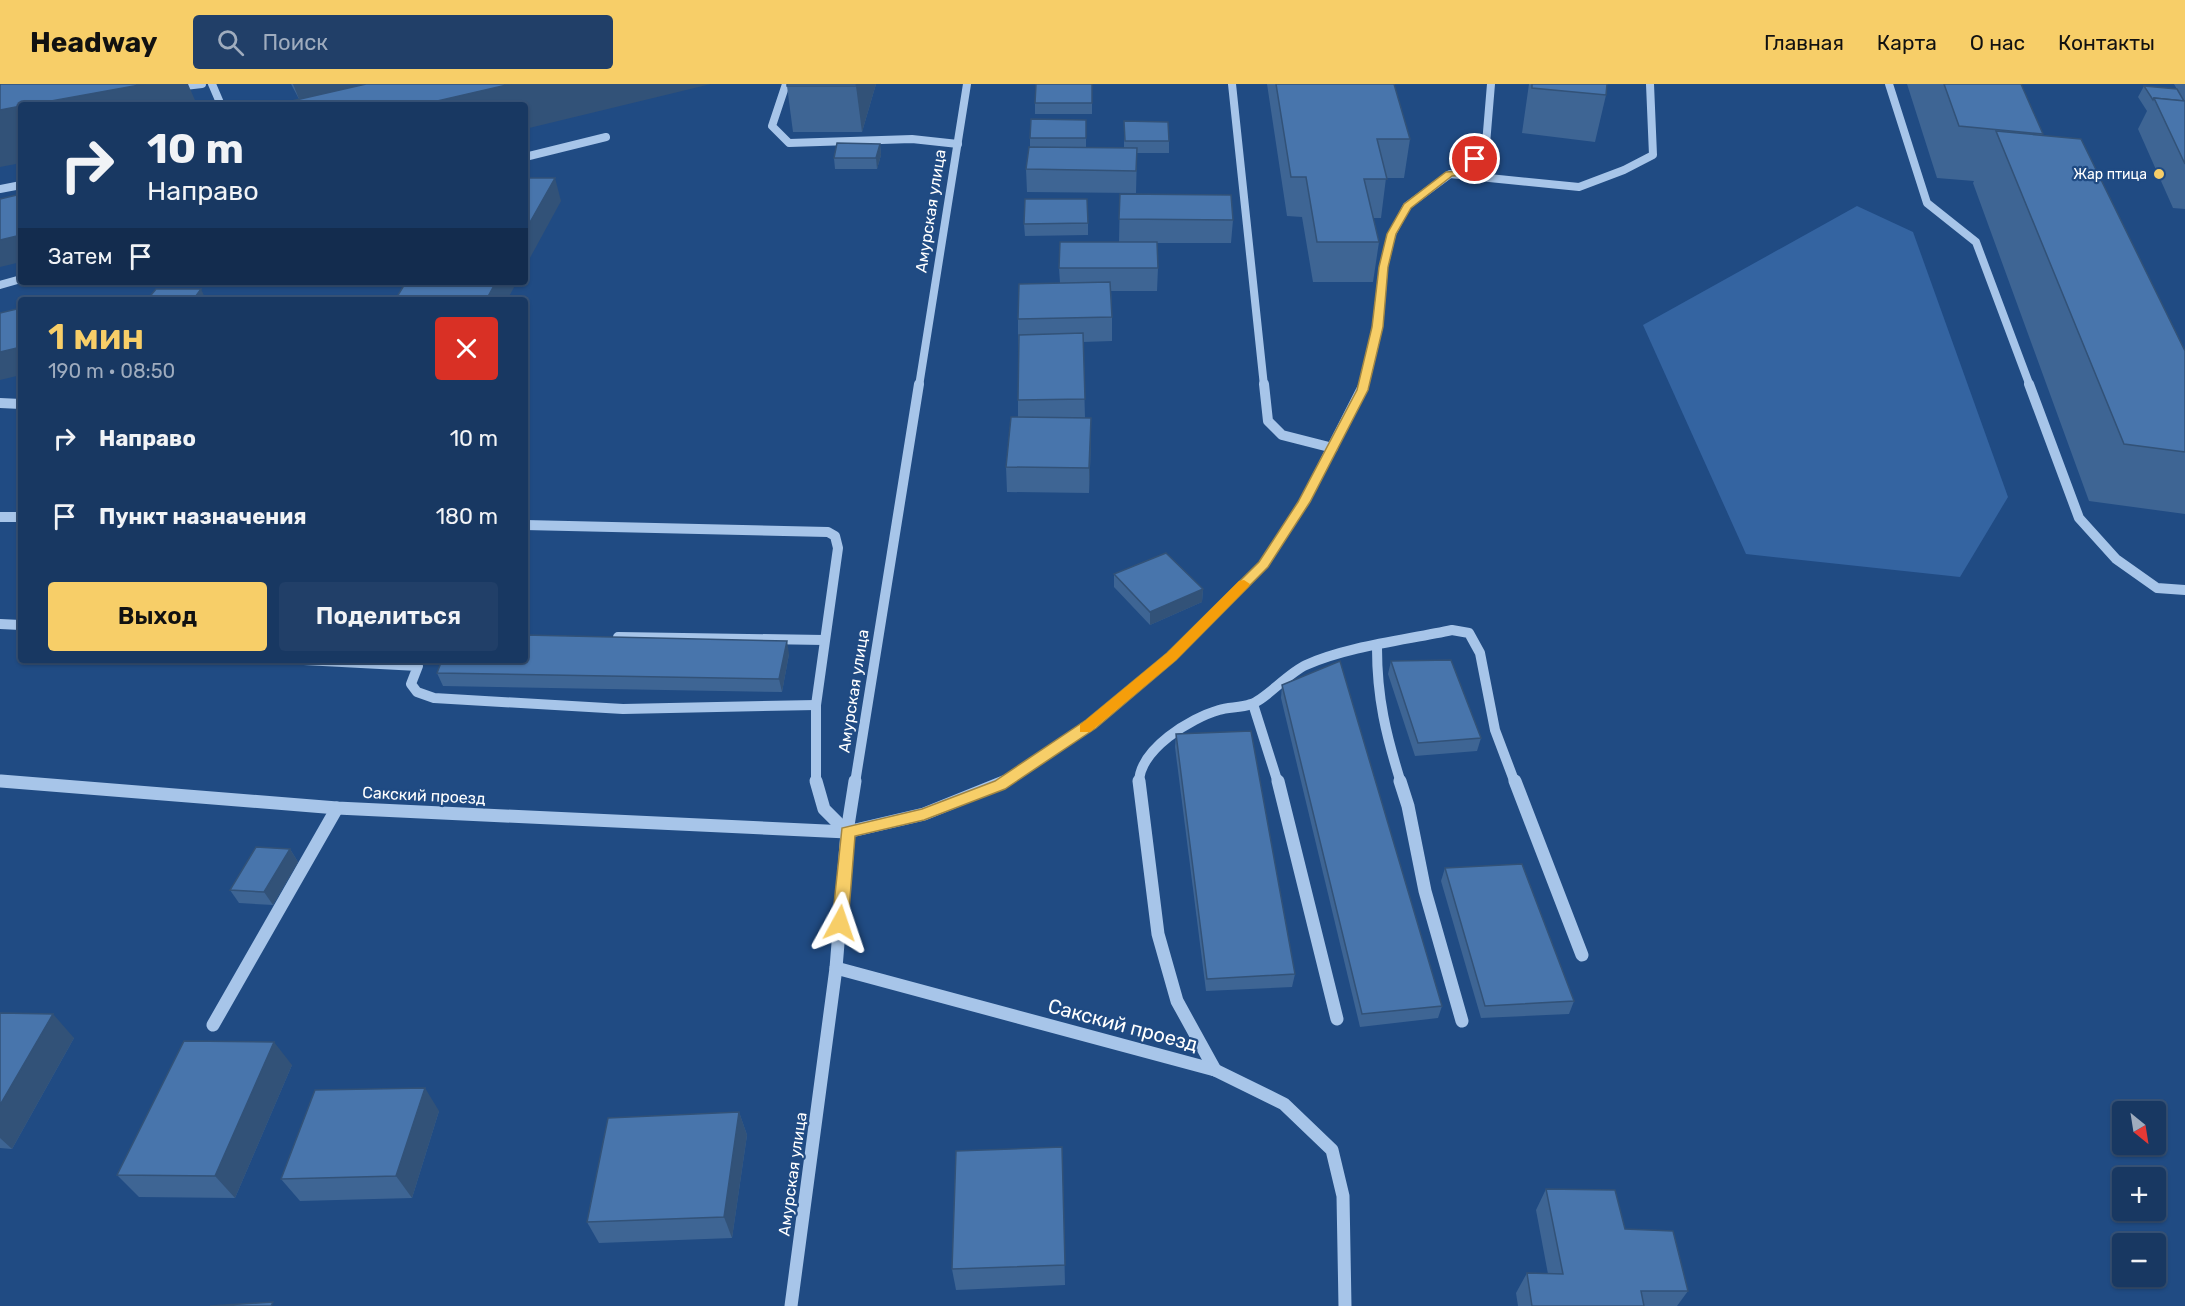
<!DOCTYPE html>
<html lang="ru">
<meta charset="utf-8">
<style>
body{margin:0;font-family:Rubik,sans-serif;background:#213f68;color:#f1f3f6;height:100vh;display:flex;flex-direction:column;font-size:22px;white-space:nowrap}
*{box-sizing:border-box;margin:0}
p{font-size:20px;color:#9facbe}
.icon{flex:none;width:33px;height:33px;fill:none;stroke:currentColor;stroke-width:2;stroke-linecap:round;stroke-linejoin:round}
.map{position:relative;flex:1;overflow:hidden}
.details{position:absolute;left:18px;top:213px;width:510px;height:366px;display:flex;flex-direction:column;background:#183862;border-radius:6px;box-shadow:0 2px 4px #0004,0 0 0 2px #365277}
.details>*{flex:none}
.hud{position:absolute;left:18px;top:18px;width:510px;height:183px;border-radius:6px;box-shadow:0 2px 4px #0004,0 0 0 2px #365277;background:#183862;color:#f1f3f6;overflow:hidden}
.needle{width:39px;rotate:150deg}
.fabs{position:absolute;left:2112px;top:1017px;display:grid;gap:12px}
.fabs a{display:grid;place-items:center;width:54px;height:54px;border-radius:6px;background:#183862;box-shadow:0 2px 4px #0004,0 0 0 2px #365277;font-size:30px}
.pin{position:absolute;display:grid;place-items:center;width:51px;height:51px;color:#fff;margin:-26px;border:3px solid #fff;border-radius:50%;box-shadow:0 2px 6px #0007}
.me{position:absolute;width:66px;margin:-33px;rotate:5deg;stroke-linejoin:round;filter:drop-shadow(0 0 4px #0008)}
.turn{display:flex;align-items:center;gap:21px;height:126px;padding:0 30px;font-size:27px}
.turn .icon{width:78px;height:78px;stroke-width:2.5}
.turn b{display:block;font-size:42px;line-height:51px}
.then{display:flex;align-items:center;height:57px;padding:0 30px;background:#0003;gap:12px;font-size:22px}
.round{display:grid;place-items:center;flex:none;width:63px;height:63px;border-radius:6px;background:#213f68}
.head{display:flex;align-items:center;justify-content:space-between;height:102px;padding:0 30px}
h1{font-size:36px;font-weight:600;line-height:45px;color:#f7ce68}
.button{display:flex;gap:12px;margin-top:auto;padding:12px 30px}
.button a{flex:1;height:69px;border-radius:6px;background:#f7ce68;color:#111;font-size:24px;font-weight:600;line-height:69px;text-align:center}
.button a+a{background:#213f68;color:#f1f3f6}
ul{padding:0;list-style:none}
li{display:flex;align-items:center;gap:18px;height:78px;padding:0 30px}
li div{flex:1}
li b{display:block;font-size:22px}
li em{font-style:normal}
header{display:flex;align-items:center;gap:36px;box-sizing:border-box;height:84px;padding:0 30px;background:#f7ce68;color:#111}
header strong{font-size:28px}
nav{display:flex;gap:33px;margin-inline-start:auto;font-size:21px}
.search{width:420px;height:54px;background:#213f68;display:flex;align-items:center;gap:15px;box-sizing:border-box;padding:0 21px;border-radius:6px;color:#9facbe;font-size:22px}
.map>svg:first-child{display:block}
</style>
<header>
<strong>Headway</strong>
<div class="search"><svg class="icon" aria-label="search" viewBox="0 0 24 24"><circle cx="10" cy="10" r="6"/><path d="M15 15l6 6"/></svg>Поиск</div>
<nav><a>Главная</a><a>Карта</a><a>О нас</a><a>Контакты</a></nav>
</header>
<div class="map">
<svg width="2185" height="1222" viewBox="0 0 2185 1222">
<rect width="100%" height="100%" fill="#204b83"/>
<polygon fill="#3464a1" points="1857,122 1913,148 2008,413 1960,493 1746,470 1643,241"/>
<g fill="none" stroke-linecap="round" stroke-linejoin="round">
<g stroke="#a7c5e9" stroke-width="8">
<polyline points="212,0 221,21"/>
<polyline points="786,0 772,42 789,59 912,55 958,60"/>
<polyline points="1232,0 1264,302"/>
<polyline points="1889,0 1927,119 1976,158 2030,302"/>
<polyline points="176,3 202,0"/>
<polyline points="525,73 606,53"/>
<polyline points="1464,89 1486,60 1491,0"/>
<polyline points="0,105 21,101"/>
<polyline points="0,201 21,195"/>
<polyline points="919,302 967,0"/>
<polyline points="1363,302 1378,243 1384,183 1392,150 1407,122 1450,90 1579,103 1624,86 1653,71 1650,0"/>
</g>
<g stroke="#a7c5e9" stroke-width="10">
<polyline points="1264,300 1268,337 1282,351 1333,364"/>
<polyline points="2029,300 2079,434 2116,475 2157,504 2185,506"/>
<polyline points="0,319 21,320"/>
<polyline points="0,433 21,433"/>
<polyline points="525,441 828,448 835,452 838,464 816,621 816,699"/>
<polyline points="0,540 21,541"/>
<polyline points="618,553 824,556"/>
<path d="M1377,564C1377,614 1386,651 1401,699"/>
<polyline points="304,576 418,582 411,600 417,608 434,614 623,625 816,621"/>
<polyline points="1253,620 1278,699"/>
<polyline points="0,697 20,699"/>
<polyline points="855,699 919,300"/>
<polyline points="1004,699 1091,640 1171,572 1264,480 1304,418 1364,300"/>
<path d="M1139,699C1139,665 1191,634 1219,626C1229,623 1241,624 1251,620C1265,616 1288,589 1306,581C1349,562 1406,556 1452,546L1469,549L1480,569L1495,646L1515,699"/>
</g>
<g stroke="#a7c5e9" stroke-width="13">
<polyline points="1,697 337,724 847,748 924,730 1006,697"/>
<polyline points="816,697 824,725 847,748"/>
<polyline points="1139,697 1158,850 1177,917 1215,986"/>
<polyline points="1278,697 1337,935"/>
<polyline points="1400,697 1408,722 1425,807 1462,937"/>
<polyline points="1515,697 1582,871"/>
<polyline points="836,884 1215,986 1284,1020 1332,1066 1343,1112 1345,1222"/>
<polyline points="213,941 337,724"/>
<polyline points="791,1222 836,884 847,748 855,697"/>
</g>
</g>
<g fill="#3e6594">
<polygon points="291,0 711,0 299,15"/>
<polygon points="787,0 876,0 862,48 793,48 787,2"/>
<polygon points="1092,0 1092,30 1035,30 1035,19"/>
<polygon points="1267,0 1394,0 1410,55 1404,94 1386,94 1381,134 1373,134 1379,158 1373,198 1313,198 1302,133 1287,132"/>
<polygon points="1529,0 1607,0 1606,11 1595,58 1522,49"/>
<polygon points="1907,0 2021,0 2043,50 2042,51 2185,267 2185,430 2089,417 1973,99 1974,97 1937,94"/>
<polygon points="2174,0 2185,0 2185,16 2183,16 2185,17 2185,125 2173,124 2138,45 2147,27 2138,13 2144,2 2178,7"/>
<polygon points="1086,36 1086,63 1124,64 1124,37 1169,57 1169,69 1137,69 1136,109 1027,108 1026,85 1030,63 1030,54"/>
<polygon points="880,60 881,71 877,85 835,85 834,74"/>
<polygon points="1120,110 1233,136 1231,159 1157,159 1158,184 1157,207 1111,207 1112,233 1112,257 1083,258 1085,334 1091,359 1089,409 1007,408 1006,383 1018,333 1018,235 1060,199 1059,184 1119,158"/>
<polygon points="1088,139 1088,151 1025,152 1024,140"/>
<polygon points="1114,490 1203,505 1202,518 1150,541 1114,503"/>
<polygon points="789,570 782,608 443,602 437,589"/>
<polygon points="1391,577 1481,654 1477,667 1415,672 1388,590"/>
<polygon points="1282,601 1442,922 1438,934 1360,943 1281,614"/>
<polygon points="1176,650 1295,890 1292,903 1206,907 1175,663"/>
<polygon points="290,765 298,778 273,821 239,819 230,806"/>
<polygon points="1445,784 1574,917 1569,930 1481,934 1441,797"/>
<polygon points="0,929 74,954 12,1065 0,1064"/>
<polygon points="292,981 235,1114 139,1113 117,1091"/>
<polygon points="439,1027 412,1114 300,1117 281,1095"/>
<polygon points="739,1028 747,1051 732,1154 599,1159 587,1138"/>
<polygon points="1062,1063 1065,1201 956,1206 952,1185"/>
<polygon points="1546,1105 1625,1145 1688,1207 1677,1222 1518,1222 1516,1209 1527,1189 1548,1190 1536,1126"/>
</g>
<g fill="#325278">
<polygon points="145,0 188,0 197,21 29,21"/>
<polygon points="293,0 368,0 299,15"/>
<polygon points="511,0 711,0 525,45 525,21 420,21"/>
<polygon points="857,0 876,0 862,48 856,2"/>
<polygon points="21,22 21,79 0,83 0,26"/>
<polygon points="880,60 881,71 877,85 876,74"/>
<polygon points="555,94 561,117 525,183 525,147"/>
<polygon points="21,151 21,178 0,183 0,156"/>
<polygon points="496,198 517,198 507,216 486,216"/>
<polygon points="201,205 206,216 193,216"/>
<polygon points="21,263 21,291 0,296 0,268"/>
<polygon points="1091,334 1091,359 1089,409 1089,384"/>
<polygon points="1203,505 1202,518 1150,541 1150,528"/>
<polygon points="787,557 789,570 782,608 779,595"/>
<polygon points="290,765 298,778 273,821 264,808"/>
<polygon points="53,930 74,954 12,1065 0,1054 0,1021"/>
<polygon points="274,958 292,981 235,1114 215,1092"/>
<polygon points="425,1004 439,1027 412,1114 396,1092"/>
<polygon points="739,1028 747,1051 732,1154 724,1133"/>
</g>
<g fill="#4875ac" stroke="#325278" stroke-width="1.5">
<polygon points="0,0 145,0 29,21 21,21 21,22 0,26"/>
<polygon points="366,0 511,0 420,21 274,21"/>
<polygon points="787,0 857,0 856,2 787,2"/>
<polygon points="1036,0 1092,0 1092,19 1035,19"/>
<polygon points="1276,0 1394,0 1410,55 1377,55 1387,95 1364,95 1379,158 1317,158 1306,93 1291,93"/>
<polygon points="1532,0 1607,0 1606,11 1532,4"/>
<polygon points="1944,0 2021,0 2043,50 1959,42"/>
<polygon points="2144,2 2177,5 2184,17 2154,14 2153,16"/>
<polygon points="2154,14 2185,17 2185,80"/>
<polygon points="1031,35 1086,36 1086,54 1030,54"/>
<polygon points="1124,37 1168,38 1169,57 1125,57"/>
<polygon points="1996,47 2081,55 2185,267 2185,368 2124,360"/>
<polygon points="837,59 880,60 876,74 834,74"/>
<polygon points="1029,63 1137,64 1136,87 1026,85"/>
<polygon points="525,94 555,94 525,147"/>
<polygon points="21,110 21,151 0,156 0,115"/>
<polygon points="1120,110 1231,111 1233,136 1119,135"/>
<polygon points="1025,115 1087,115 1088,139 1024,140"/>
<polygon points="1060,158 1157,158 1158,184 1059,184"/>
<polygon points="406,198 496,198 486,216 395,216"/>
<polygon points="1110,198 1112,233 1018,235 1019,200"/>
<polygon points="156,205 201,205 193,216 147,216"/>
<polygon points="21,224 21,263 0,268 0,229"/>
<polygon points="1083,249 1085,315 1018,316 1019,251"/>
<polygon points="1011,333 1091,334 1089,384 1006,383"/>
<polygon points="1166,469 1203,505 1150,528 1114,490"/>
<polygon points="525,551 787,557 779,595 437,589 442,576 525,576"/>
<polygon points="1451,576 1481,654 1418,659 1391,577"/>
<polygon points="1340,577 1442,922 1362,930 1282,601"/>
<polygon points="1251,647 1295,890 1207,895 1176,650"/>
<polygon points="256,763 290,765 264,808 230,806"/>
<polygon points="1522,780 1574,917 1485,922 1445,784"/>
<polygon points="0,929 53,930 0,1021"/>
<polygon points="184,957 274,958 215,1092 117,1091"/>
<polygon points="425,1004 396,1092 281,1095 315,1006"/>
<polygon points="739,1028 724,1133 587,1138 608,1034"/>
<polygon points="1062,1063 1065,1181 952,1185 956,1067"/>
<polygon points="1546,1105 1615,1106 1625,1145 1673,1147 1688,1207 1641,1207 1644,1222 1532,1222 1527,1189 1563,1190"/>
<polygon points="273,1218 271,1222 210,1222"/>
</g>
<polygon fill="#f7ce68" stroke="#a18644" stroke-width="1.5" points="1471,73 1479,75 1467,91 1452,92 1411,124 1396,150 1388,183 1383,243 1368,306 1310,418 1268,483 1176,576 1096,644 1005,705 924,736 855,752 848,839 840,845 834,843 832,839 842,744 922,725 995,697 1086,636 1167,569 1259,478 1298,418 1357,306 1372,243 1379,183 1387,150 1404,120 1446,88 1461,87"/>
<polygon fill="#f59e0b" points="1244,496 1250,500 1248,503 1176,576 1090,648 1080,648 1080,641 1167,569 1239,497"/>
<circle fill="#f7ce68" stroke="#204b83" stroke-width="2" cx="2159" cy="90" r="6"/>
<g text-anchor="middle" stroke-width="4.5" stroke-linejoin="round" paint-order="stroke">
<g font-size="14" fill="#fff" stroke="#204b83" text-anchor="end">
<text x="2147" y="95">Жар птица</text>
</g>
<g font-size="16" fill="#fff" stroke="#204b83">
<text transform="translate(930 127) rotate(-81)" y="6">Амурская улица</text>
<text transform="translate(853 607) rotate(-81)" y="6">Амурская улица</text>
<text transform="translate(424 711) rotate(3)" y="6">Сакский проезд</text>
<text transform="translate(792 1090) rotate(-82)" y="6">Амурская улица</text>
</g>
<g font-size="20" fill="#fff" stroke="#204b83">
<text transform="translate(1123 941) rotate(15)" y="7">Сакский проезд</text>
</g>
</g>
</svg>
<div class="fabs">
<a><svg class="needle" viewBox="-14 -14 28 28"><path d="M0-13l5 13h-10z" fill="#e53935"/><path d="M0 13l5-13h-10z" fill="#9facbe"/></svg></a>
<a>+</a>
<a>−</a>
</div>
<div class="pin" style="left:1475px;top:75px;background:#d93025"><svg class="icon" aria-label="arrive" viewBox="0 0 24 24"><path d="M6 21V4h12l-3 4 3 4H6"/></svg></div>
<svg class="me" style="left:840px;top:839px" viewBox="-20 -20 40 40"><path d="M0-17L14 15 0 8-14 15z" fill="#f7ce68" stroke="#fff" stroke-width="4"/></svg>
<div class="hud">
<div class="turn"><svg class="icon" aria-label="right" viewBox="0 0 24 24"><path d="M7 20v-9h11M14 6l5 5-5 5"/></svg><div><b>10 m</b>Направо</div></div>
<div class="then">Затем<svg class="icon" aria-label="arrive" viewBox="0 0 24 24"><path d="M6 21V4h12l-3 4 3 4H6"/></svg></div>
</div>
<section class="details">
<div class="head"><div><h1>1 мин</h1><p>190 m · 08:50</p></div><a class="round" style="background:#d93025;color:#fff"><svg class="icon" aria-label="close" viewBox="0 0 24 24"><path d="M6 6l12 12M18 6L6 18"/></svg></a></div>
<ul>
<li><svg class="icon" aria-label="right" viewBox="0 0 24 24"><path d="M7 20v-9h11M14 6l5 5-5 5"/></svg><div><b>Направо</b></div><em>10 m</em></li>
<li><svg class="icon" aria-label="arrive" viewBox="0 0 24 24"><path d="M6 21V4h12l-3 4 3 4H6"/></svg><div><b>Пункт назначения</b></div><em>180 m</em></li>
</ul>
<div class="button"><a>Выход</a><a>Поделиться</a></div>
</section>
</div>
